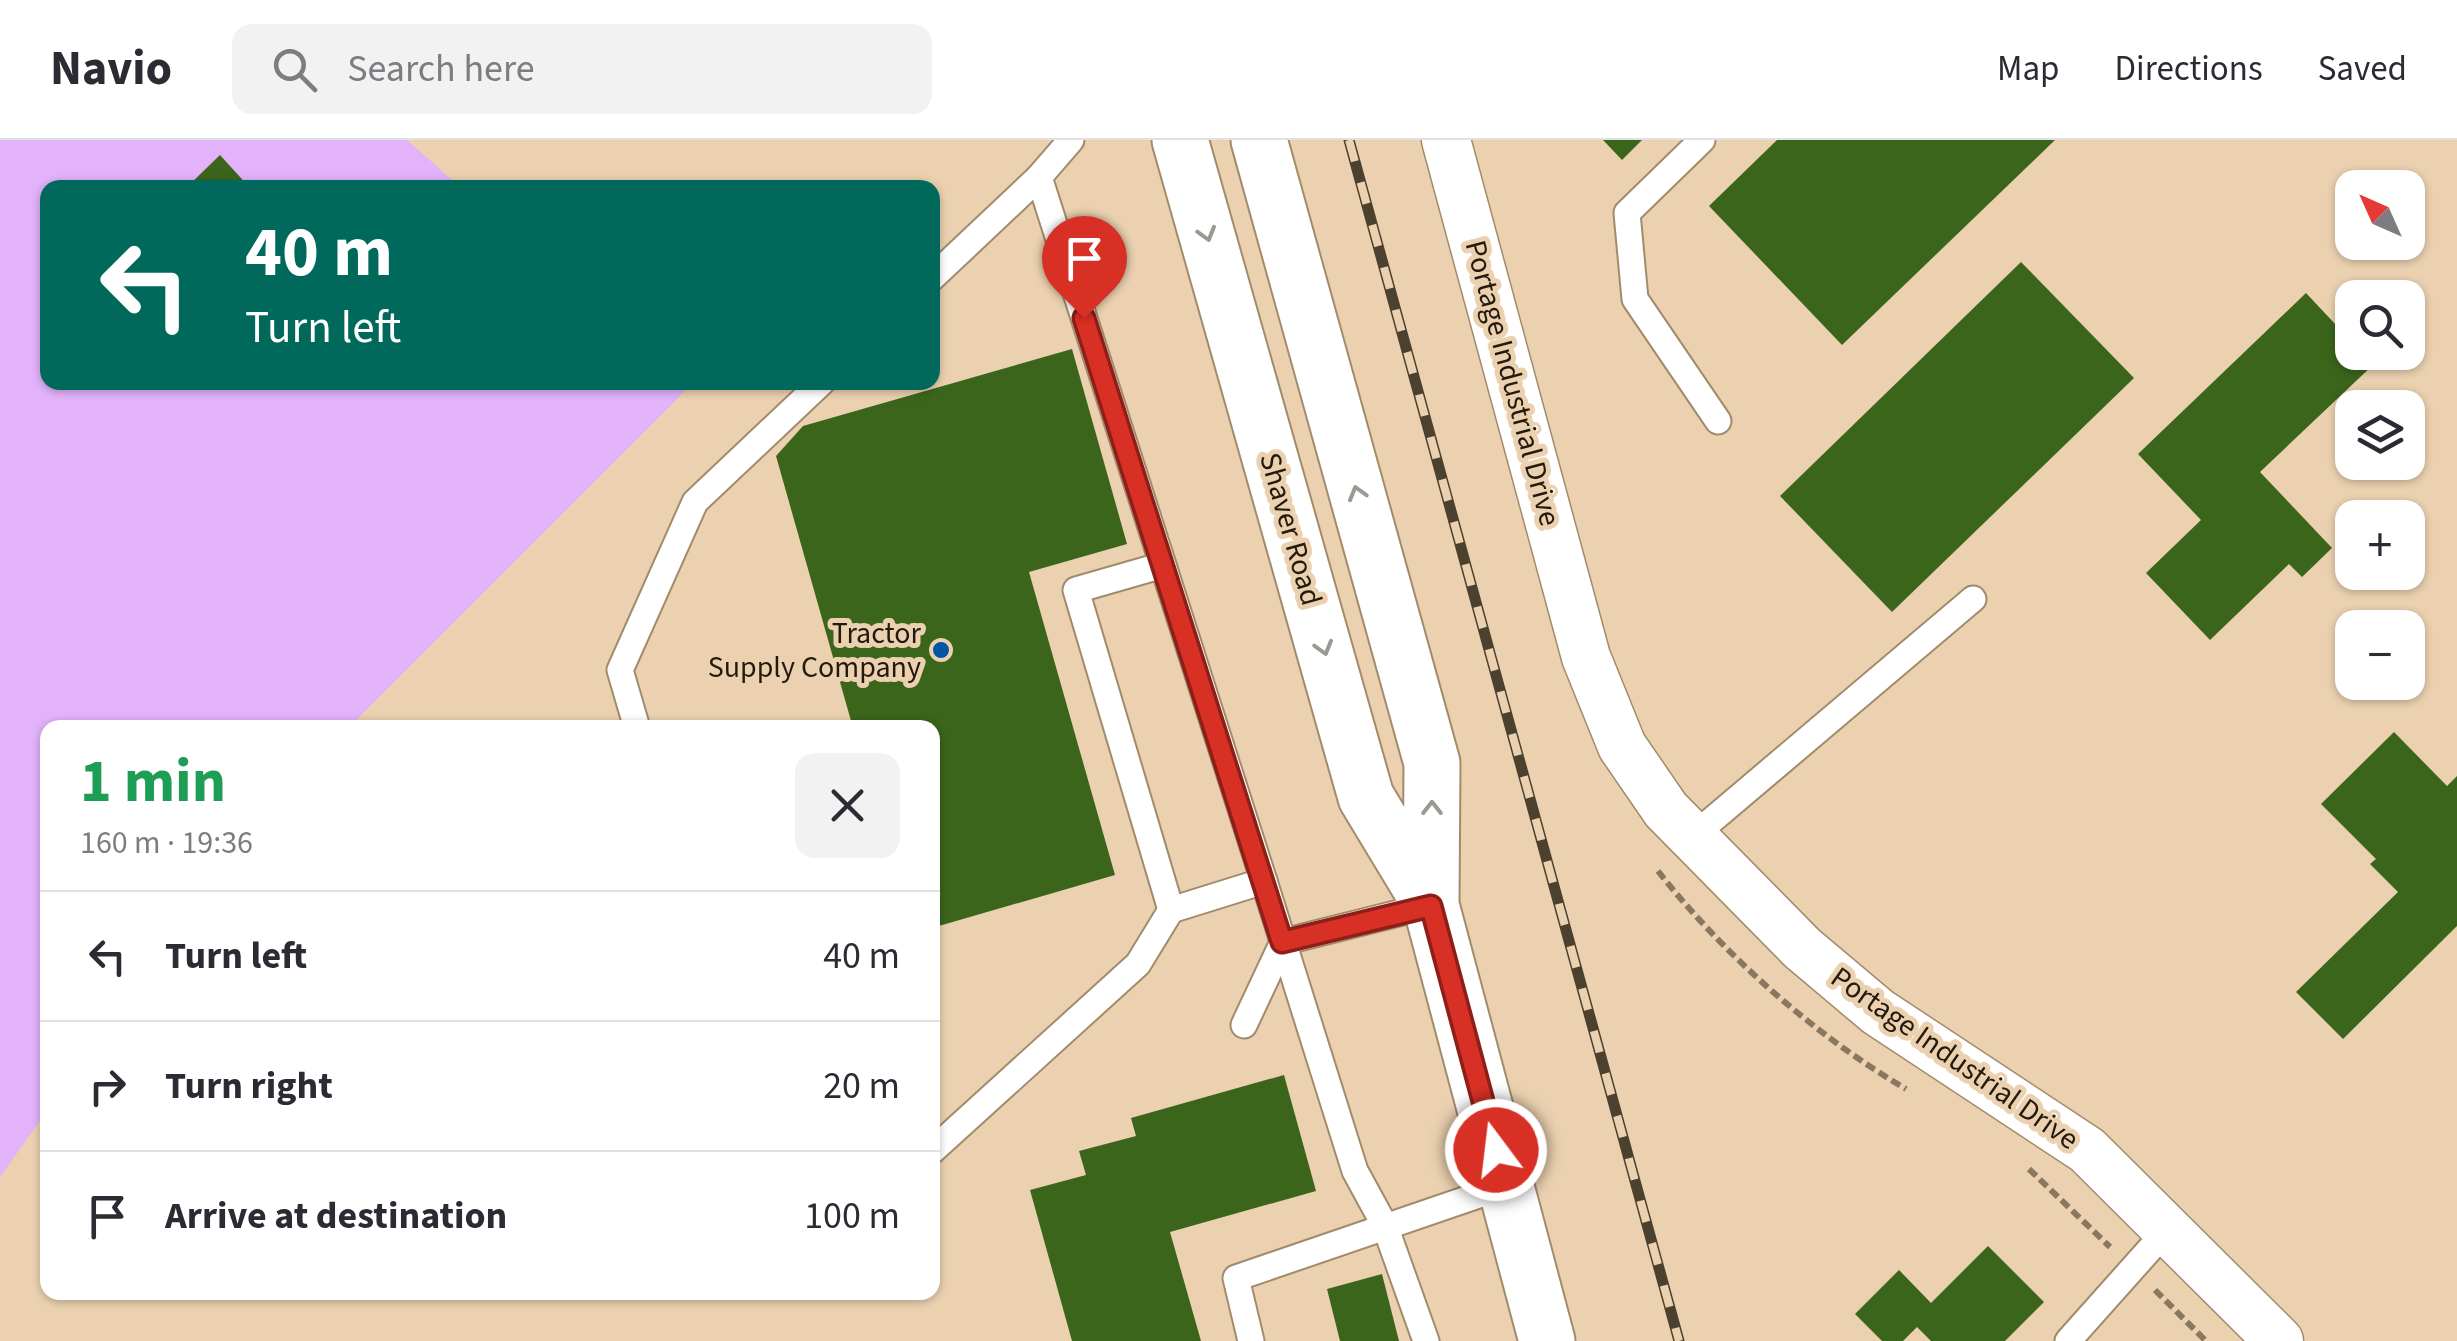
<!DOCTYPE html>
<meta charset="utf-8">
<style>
body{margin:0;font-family:"Source Sans 3",sans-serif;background:#f2f2f3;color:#2b2b33;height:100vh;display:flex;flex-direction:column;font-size:38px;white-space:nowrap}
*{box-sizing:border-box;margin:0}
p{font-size:32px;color:#7c7c81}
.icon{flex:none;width:55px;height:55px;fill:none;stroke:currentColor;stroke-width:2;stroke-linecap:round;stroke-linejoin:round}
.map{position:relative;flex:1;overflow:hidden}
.drawer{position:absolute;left:40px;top:580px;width:900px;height:580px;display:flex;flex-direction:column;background:#fff;border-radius:20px;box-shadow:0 2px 8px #0004}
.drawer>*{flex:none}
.guide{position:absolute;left:40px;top:40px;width:900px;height:210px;border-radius:20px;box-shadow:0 2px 8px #0004;background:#00695c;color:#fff;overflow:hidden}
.needle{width:65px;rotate:315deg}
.tools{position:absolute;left:2335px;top:30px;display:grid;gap:20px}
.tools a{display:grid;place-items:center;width:90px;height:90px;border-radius:20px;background:#fff;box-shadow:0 2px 8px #0004;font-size:50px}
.pin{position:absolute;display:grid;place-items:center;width:85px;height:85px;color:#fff;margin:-102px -42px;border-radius:50% 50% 50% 0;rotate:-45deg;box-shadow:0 0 10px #0007}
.pin .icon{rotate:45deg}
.me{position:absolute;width:110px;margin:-55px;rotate:345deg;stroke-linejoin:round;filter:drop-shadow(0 0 8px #0008)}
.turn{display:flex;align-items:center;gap:35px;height:210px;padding:0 40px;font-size:45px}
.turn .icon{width:130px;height:130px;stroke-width:2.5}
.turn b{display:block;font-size:70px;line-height:85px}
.round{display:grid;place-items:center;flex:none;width:105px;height:105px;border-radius:20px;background:#f2f2f3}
.overview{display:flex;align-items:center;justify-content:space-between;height:170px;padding:0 40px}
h1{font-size:60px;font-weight:700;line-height:75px;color:#1e9e55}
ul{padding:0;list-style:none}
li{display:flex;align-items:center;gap:30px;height:130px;padding:0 40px;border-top:2px solid #e1e1e2}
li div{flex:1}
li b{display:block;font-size:38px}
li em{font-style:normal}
header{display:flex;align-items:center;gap:60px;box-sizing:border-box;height:140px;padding:0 50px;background:#fff;border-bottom:2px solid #e1e1e2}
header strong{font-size:48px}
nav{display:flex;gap:55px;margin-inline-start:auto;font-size:35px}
.search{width:700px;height:90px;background:#f2f2f3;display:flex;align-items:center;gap:25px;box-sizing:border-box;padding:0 35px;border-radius:20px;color:#7c7c81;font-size:38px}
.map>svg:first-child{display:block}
</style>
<header>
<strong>Navio</strong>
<div class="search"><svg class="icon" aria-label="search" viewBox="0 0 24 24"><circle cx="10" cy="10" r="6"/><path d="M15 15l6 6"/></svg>Search here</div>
<nav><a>Map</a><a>Directions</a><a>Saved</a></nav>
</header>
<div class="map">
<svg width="2457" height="1201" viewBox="0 0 2457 1201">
<rect width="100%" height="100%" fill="#ebd1b0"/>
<polygon fill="#e2b2fa" points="0,0 407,0 460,47 48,48 48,242 675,242 685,251 349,587 48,588 47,971 0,1037"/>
<g fill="#3b651b">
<polygon points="1603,0 1642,0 1622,20"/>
<polygon points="1777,0 2055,0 1842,205 1709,66"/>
<polygon points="220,15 250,48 186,48"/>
<polygon points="2021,122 2134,238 1892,472 1780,356"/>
<polygon points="2306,153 2352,202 2352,212 2363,212 2374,224 2260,332 2332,408 2302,437 2289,424 2210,500 2146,433 2201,380 2138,314"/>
<polygon points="1072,209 1127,404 1029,432 1115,735 932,788 932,588 853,588 776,316 803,286"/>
<polygon points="2394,592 2447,646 2457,636 2457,786 2343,899 2296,852 2398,752 2370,724 2376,719 2321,664"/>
<polygon points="1284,935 1316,1051 1170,1092 1201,1201 1072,1201 1030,1050 1086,1035 1079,1011 1136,996 1131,978"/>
<polygon points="1988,1106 2044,1162 2005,1201 1931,1201 1917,1187 1903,1201 1882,1201 1855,1174 1899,1130 1931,1163"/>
<polygon points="1382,1134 1399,1201 1340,1201 1327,1149"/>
</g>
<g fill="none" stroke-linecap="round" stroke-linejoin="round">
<defs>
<g id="lane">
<polyline points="1071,0 1039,37 1264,741"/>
<polyline points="1702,0 1627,73 1635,159 1718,281"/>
<polyline points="932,138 1039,37"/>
<polyline points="1163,425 1076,450 1171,770"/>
<polyline points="637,588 620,530 695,362 822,242"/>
<polyline points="1692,697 1973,459"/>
<polyline points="1244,885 1283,802 1431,765"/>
<polyline points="932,1011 1138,824 1171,770 1264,741 1355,1031 1385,1086 1426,1201"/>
<polyline points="1251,1201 1236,1138 1505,1046"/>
<polyline points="2068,1201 2167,1090"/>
</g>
<polyline id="street" points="1446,0 1586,517 1622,606 1666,670 1802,808 1878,872 2087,1010 2279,1201"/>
<g id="secondary">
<polyline points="1180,0 1366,657 1430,763"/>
<polyline points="1259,0 1432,623 1431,765 1547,1201"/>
</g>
</defs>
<use href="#lane" stroke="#a28b6b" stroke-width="29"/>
<use href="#street" stroke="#a28b6b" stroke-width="51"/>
<use href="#secondary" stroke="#a28b6b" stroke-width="59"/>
<g stroke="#897860" stroke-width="6" stroke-dasharray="10 5" stroke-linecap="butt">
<path d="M1658,731C1723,814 1814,895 1906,949"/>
<polyline points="2029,1029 2110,1107"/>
<polyline points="2155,1150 2206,1201"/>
</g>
<use href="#lane" stroke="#fff" stroke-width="25"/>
<use href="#street" stroke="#fff" stroke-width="48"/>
<use href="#secondary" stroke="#fff" stroke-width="55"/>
<defs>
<polyline id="rail" points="1349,0 1679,1201"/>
</defs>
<use href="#rail" stroke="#4c402f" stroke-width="11"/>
<use href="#rail" stroke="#ebd1b0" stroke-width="8" stroke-dasharray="22" stroke-linecap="butt"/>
</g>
<defs><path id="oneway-chevron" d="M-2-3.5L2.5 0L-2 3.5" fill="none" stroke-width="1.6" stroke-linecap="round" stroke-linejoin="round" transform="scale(2.5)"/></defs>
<g stroke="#9c9892">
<use href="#oneway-chevron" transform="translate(1207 94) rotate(74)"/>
<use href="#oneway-chevron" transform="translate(1357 353) rotate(-106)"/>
<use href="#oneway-chevron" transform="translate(1324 508) rotate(74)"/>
<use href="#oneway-chevron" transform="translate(1432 668) rotate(-90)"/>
</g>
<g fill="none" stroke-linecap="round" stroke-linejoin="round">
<defs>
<polyline id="route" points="1084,178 1282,802 1431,766 1496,1010"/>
</defs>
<use href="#route" stroke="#8d1f18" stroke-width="25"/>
<use href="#route" stroke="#d93025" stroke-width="18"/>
</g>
<circle fill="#0255a3" stroke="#ebd1b0" stroke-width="4" cx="941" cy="510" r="10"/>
<g text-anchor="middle" stroke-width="10" stroke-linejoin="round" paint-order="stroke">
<g font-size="30" fill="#231a0d" stroke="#ebd1b0">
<text transform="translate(1513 243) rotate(75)" y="10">Portage Industrial Drive</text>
<text transform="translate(1291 389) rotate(74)" y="10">Shaver Road</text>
<text transform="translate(1955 918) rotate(35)" y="10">Portage Industrial Drive</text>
</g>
<g font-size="30" fill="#231a0d" stroke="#ebd1b0" text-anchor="end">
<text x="921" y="503">Tractor<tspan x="921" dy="34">Supply Company</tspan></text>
</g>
</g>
</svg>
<div class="tools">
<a><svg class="needle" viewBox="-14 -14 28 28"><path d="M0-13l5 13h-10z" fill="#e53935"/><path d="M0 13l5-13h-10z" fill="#7c7c81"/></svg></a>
<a><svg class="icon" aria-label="search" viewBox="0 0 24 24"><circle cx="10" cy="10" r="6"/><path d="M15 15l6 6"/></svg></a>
<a><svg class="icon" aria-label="layers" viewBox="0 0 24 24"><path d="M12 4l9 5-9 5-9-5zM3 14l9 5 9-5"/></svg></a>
<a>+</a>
<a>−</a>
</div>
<div class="pin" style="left:1084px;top:178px;background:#d93025"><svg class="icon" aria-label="arrive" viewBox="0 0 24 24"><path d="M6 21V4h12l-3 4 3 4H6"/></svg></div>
<svg class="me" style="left:1496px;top:1010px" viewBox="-20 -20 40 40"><circle r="17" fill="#d93025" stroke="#fff" stroke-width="3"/><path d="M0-11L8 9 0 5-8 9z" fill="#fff"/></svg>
<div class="guide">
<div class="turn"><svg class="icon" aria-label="left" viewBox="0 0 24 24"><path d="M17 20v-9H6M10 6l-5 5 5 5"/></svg><div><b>40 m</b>Turn left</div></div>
</div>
<section class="drawer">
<div class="overview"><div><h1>1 min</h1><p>160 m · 19:36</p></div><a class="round"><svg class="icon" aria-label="close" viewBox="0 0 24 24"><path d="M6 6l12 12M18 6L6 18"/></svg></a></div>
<ul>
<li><svg class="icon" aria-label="left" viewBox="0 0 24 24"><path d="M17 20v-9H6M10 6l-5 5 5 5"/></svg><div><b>Turn left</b></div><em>40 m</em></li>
<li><svg class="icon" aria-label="right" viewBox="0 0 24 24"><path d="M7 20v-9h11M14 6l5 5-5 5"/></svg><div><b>Turn right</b></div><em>20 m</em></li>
<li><svg class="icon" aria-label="arrive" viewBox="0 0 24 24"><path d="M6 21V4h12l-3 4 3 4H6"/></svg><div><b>Arrive at destination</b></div><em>100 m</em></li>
</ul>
</section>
</div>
